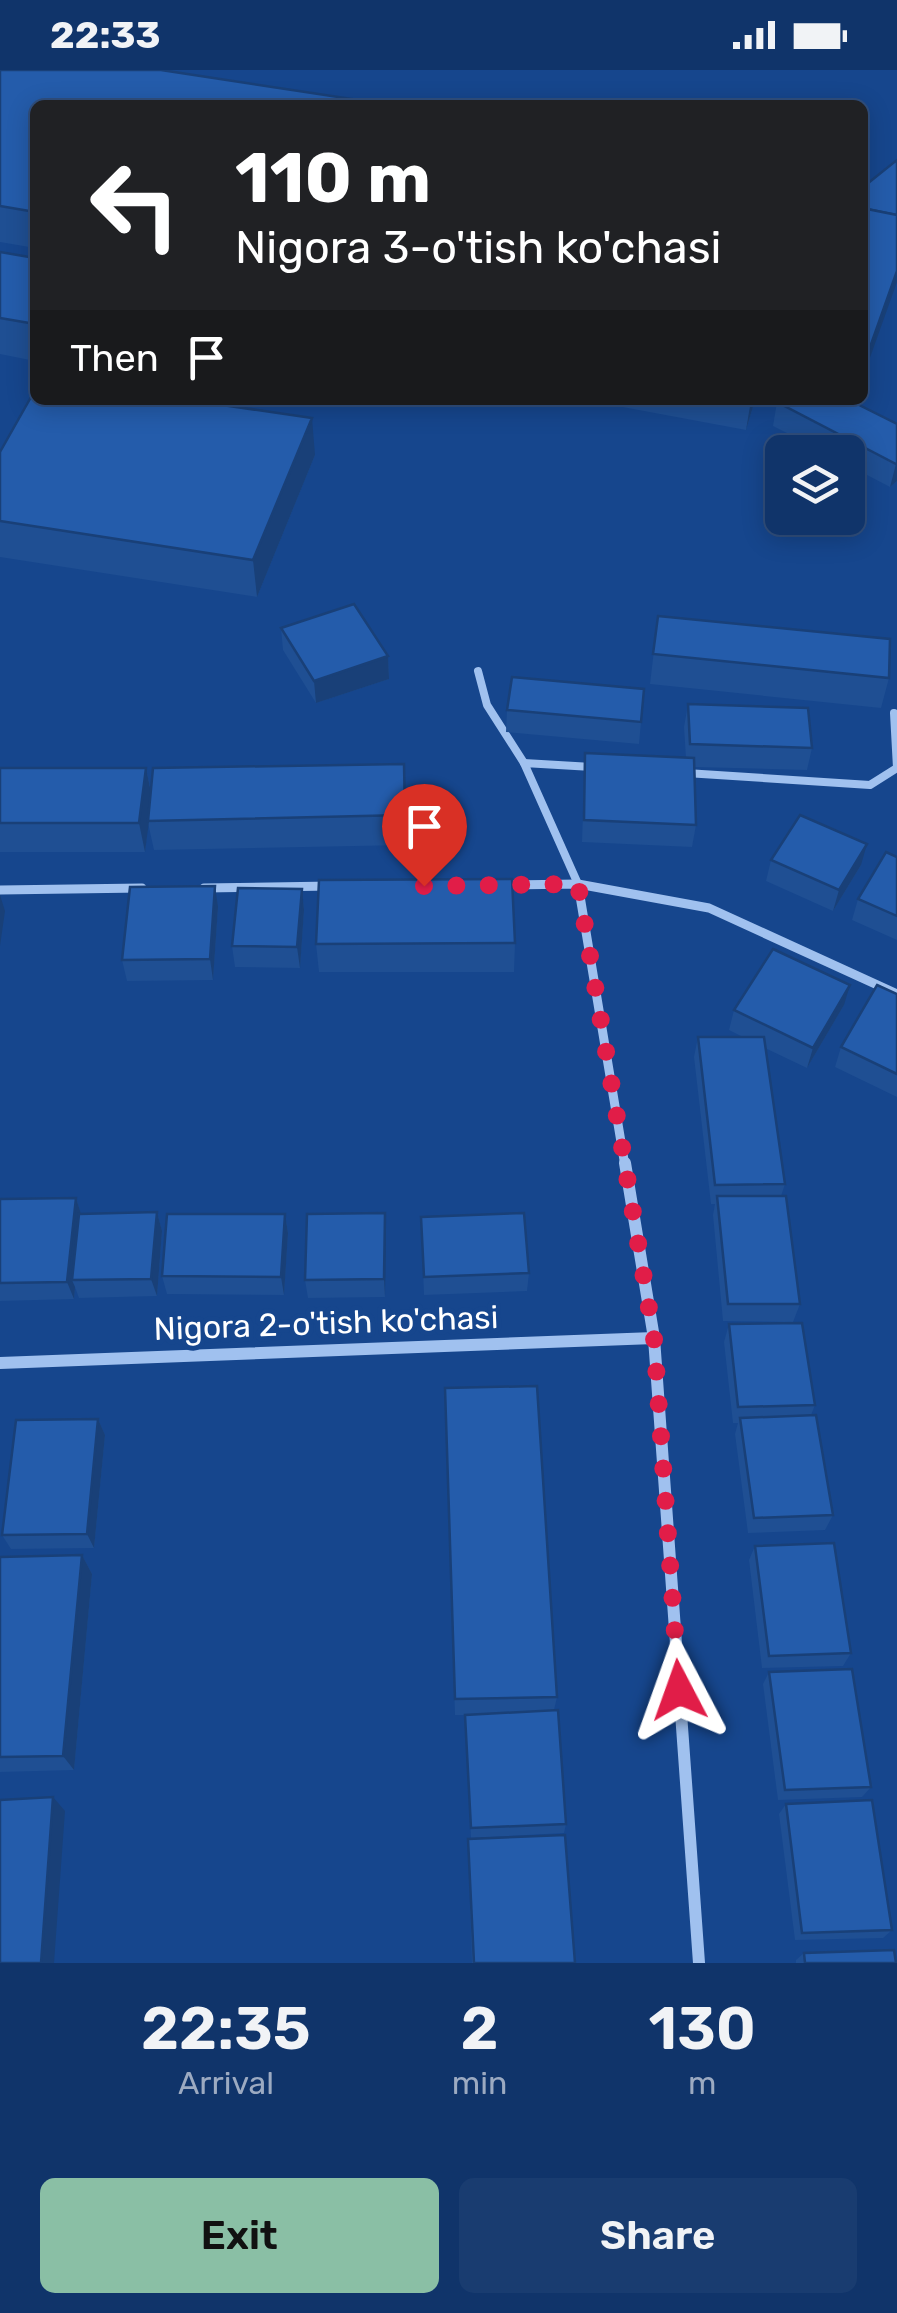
<!DOCTYPE html>
<style>
body{margin:0;font-family:Rubik,sans-serif;background:#193c70;color:#f1f3f6;height:100vh;display:flex;flex-direction:column;font-size:38px;white-space:nowrap}
*{box-sizing:border-box;margin:0}
p{font-size:32px;color:#9caac1}
.icon{flex:none;width:55px;height:55px;fill:none;stroke:currentColor;stroke-width:2;stroke-linecap:round;stroke-linejoin:round}
.map{position:relative;height:1893px;overflow:hidden}
.details{display:flex;flex-direction:column;background:#10346a;flex:1}
.details>*{flex:none}
.banner{position:absolute;left:30px;top:30px;width:838px;height:305px;border-radius:15px;box-shadow:0 5px 25px #0003,0 0 0 2px #304f7e;background:#202124;color:#fff;overflow:hidden}
.buttons{position:absolute;left:765px;top:365px;display:grid;gap:20px}
.buttons a{display:grid;place-items:center;width:100px;height:100px;border-radius:15px;background:#10346a;box-shadow:0 5px 25px #0003,0 0 0 2px #304f7e;font-size:50px}
.pin{position:absolute;display:grid;place-items:center;width:85px;height:85px;color:#fff;margin:-102px -42px;border-radius:50% 50% 50% 0;rotate:-45deg;box-shadow:0 0 10px #0007}
.pin .icon{rotate:45deg}
.me{position:absolute;width:110px;margin:-55px;rotate:356deg;stroke-linejoin:round;filter:drop-shadow(0 0 8px #0008)}
.turn{display:flex;align-items:center;gap:35px;height:210px;padding:0 40px;font-size:45px}
.turn .icon{width:130px;height:130px;stroke-width:2.5}
.turn b{display:block;font-size:70px;line-height:85px}
.then{display:flex;align-items:center;height:95px;padding:0 40px;background:#0003;gap:20px;font-size:38px}
.eta{display:flex;justify-content:space-evenly;align-items:center;height:170px;text-align:center}
.eta b{font-size:60px;font-weight:600;line-height:70px}
.primary-button{display:flex;gap:20px;margin-top:auto;padding:20px 40px}
.primary-button a{flex:1;height:115px;border-radius:15px;background:#8abfa5;color:#111;font-size:40px;font-weight:600;line-height:115px;text-align:center}
.primary-button a+a{background:#193c70;color:#f1f3f6}
.status{display:flex;justify-content:space-between;align-items:center;height:70px;padding:0 50px;background:#10346a;direction:ltr}
.status svg{height:28px;fill:currentColor}
.map>svg:first-child{display:block}
</style>
<div class="status"><b>22:33</b><svg viewBox="0 0 49 12"><path d="M0 12V9h3v3zM5 12V6h3v6zM10 12V3h3v9zM15 12V0h3v12zM26 1h20v11H26zM47 4h2v5h-2z"/></svg></div>
<div class="map">
<svg width="897" height="1893" viewBox="0 0 897 1893">
<rect width="100%" height="100%" fill="#16468d"/>
<g fill="none" stroke-linecap="round" stroke-linejoin="round">
<g stroke="#a0c1ef" stroke-width="8">
<polyline points="478,601 487,635 524,693"/>
<polyline points="686,703 870,715 897,698 894,643"/>
<polyline points="578,814 524,693 592,697"/>
</g>
<g stroke="#a0c1ef" stroke-width="9">
<polyline points="578,814 625,1096"/>
<polyline points="499,815 578,814 709,838 897,924"/>
<polyline points="204,818 332,816"/>
<polyline points="0,820 142,818"/>
</g>
<g stroke="#a0c1ef" stroke-width="12">
<polyline points="625,1093 654,1268 699,1893"/>
<polyline points="0,1293 654,1268"/>
</g>
</g>
<g fill="#1f4f93">
<polygon points="0,0 35,35 35,178 0,172"/>
<polygon points="0,182 35,188 35,291 0,284"/>
<polygon points="585,330 755,330 746,360"/>
<polygon points="777,332 897,354 897,411 890,417 848,395 848,382 825,382 773,356"/>
<polygon points="0,382 315,385 257,527 0,487"/>
<polygon points="658,546 889,608 881,638 650,614"/>
<polygon points="281,558 388,586 389,609 316,633 283,580"/>
<polygon points="688,634 812,678 807,700 695,697 696,755 692,777 582,772 585,683 686,688 684,657"/>
<polygon points="507,640 641,652 639,674 506,662"/>
<polygon points="404,694 406,775 154,780 148,753 145,782 0,782 0,698 146,698 151,723"/>
<polygon points="897,787 897,870 852,850 858,829"/>
<polygon points="771,790 861,795 833,841 766,811"/>
<polygon points="302,819 304,840 300,898 235,897 232,876"/>
<polygon points="218,837 213,910 127,911 122,890"/>
<polygon points="515,873 514,902 319,902 316,874"/>
<polygon points="897,924 897,1027 835,997 841,977"/>
<polygon points="844,935 807,998 765,978 785,1114 781,1126 800,1234 793,1252 723,1251 713,1145 715,1134 711,1134 694,987 698,967 743,967 729,960 734,940"/>
<polygon points="76,1128 81,1144 157,1142 162,1161 157,1226 79,1228 75,1217 74,1229 0,1231 0,1129"/>
<polygon points="385,1143 385,1227 308,1228 305,1210"/>
<polygon points="285,1144 288,1163 284,1225 167,1224 162,1206"/>
<polygon points="421,1147 529,1203 527,1221 424,1225"/>
<polygon points="729,1254 815,1335 811,1345 833,1445 825,1460 748,1463 735,1364 738,1353 733,1353 724,1272"/>
<polygon points="445,1340 557,1627 554,1640 566,1754 564,1763 471,1768 465,1645 455,1645"/>
<polygon points="98,1349 105,1365 94,1478 11,1479 2,1465"/>
<polygon points="755,1476 851,1583 843,1596 762,1598 749,1490"/>
<polygon points="82,1485 92,1504 74,1700 0,1702 0,1487"/>
<polygon points="769,1602 871,1717 862,1727 778,1730 763,1614"/>
<polygon points="786,1734 892,1860 883,1868 795,1870 779,1744"/>
<polygon points="468,1769 575,1893 472,1893"/>
<polygon points="804,1883 896,1893 796,1893 796,1890"/>
</g>
<g fill="#194078">
<polygon points="897,201 897,212 862,310 863,297"/>
<polygon points="751,330 755,330 746,360"/>
<polygon points="312,348 315,385 257,527 253,490"/>
<polygon points="897,393 897,411 890,417 896,394"/>
<polygon points="388,586 389,609 316,633 314,611"/>
<polygon points="146,698 152,728 145,782 139,753"/>
<polygon points="867,774 861,795 833,841 839,820"/>
<polygon points="215,816 218,837 213,910 210,889"/>
<polygon points="302,819 304,840 300,898 297,877"/>
<polygon points="0,825 5,841 0,876"/>
<polygon points="850,915 844,935 807,998 813,978"/>
<polygon points="76,1128 82,1147 72,1210 75,1217 74,1229 67,1212"/>
<polygon points="157,1142 162,1161 157,1226 151,1209"/>
<polygon points="385,1143 386,1161 385,1227 384,1209"/>
<polygon points="285,1144 288,1163 284,1225 281,1207"/>
<polygon points="98,1349 105,1365 94,1478 87,1464"/>
<polygon points="82,1485 92,1504 74,1700 63,1686"/>
<polygon points="53,1727 65,1741 54,1893 41,1893"/>
</g>
<g fill="#245cab" stroke="#194078" stroke-width="2.5">
<polygon points="0,0 161,0 391,35 35,35 35,142 0,136"/>
<polygon points="897,90 897,145 862,138 862,120 867,114"/>
<polygon points="862,138 897,145 897,201 863,297"/>
<polygon points="0,182 35,188 35,254 0,248"/>
<polygon points="35,320 35,330 188,330 312,348 253,490 0,451 0,382"/>
<polygon points="780,330 849,330 897,354 897,393 896,394 777,332"/>
<polygon points="354,534 388,586 314,611 281,558"/>
<polygon points="658,546 890,569 889,608 653,584"/>
<polygon points="512,607 644,619 641,652 507,640"/>
<polygon points="688,634 808,638 812,678 690,674"/>
<polygon points="585,683 694,688 696,755 584,750"/>
<polygon points="404,694 405,745 148,751 153,698"/>
<polygon points="0,698 146,698 139,753 0,753"/>
<polygon points="800,745 867,774 839,820 771,790"/>
<polygon points="886,782 897,787 897,846 858,829"/>
<polygon points="512,809 515,873 316,874 319,810"/>
<polygon points="215,816 210,889 122,890 130,817"/>
<polygon points="238,818 302,819 297,877 232,876"/>
<polygon points="773,879 850,915 813,978 734,940"/>
<polygon points="877,915 897,924 897,1004 841,977"/>
<polygon points="698,967 764,967 785,1114 715,1115"/>
<polygon points="717,1126 786,1126 800,1234 728,1234"/>
<polygon points="76,1128 67,1212 0,1213 0,1129"/>
<polygon points="157,1142 151,1209 72,1210 79,1144"/>
<polygon points="385,1143 384,1209 305,1210 307,1144"/>
<polygon points="524,1143 529,1203 424,1207 421,1147"/>
<polygon points="167,1144 285,1144 281,1207 162,1206"/>
<polygon points="802,1253 815,1335 738,1337 729,1254"/>
<polygon points="537,1316 557,1627 455,1629 445,1318"/>
<polygon points="816,1345 833,1445 754,1448 740,1348"/>
<polygon points="98,1349 87,1464 2,1465 16,1350"/>
<polygon points="834,1473 851,1583 769,1586 755,1476"/>
<polygon points="82,1485 63,1686 0,1687 0,1487"/>
<polygon points="852,1599 871,1717 785,1720 769,1602"/>
<polygon points="558,1640 566,1754 471,1758 465,1645"/>
<polygon points="53,1727 41,1893 0,1893 0,1730"/>
<polygon points="872,1730 892,1860 802,1863 786,1734"/>
<polygon points="565,1765 575,1893 474,1893 468,1769"/>
<polygon points="894,1880 896,1893 805,1893 804,1883"/>
</g>
<g fill="none" stroke-linecap="round" stroke-linejoin="round">
<polyline stroke="#e11d48" stroke-width="18" stroke-dasharray="0 32.4" points="424,816 578,814 654,1268 679,1620"/>
</g>
<g text-anchor="middle" stroke-width="10" stroke-linejoin="round" paint-order="stroke">
<g font-size="32" fill="#fff" stroke="#16468d">
<text transform="translate(326 1253) rotate(-2)" y="11">Nigora 2-o'tish ko'chasi</text>
</g>
</g>
</svg>
<div class="buttons">
<a><svg class="icon" aria-label="layers" viewBox="0 0 24 24"><path d="M12 4l9 5-9 5-9-5zM3 14l9 5 9-5"/></svg></a>
</div>
<div class="pin" style="left:424px;top:816px;background:#d93025"><svg class="icon" aria-label="arrive" viewBox="0 0 24 24"><path d="M6 21V4h12l-3 4 3 4H6"/></svg></div>
<svg class="me" style="left:679px;top:1620px" viewBox="-20 -20 40 40"><path d="M0-17L14 15 0 8-14 15z" fill="#e11d48" stroke="#fff" stroke-width="4"/></svg>
<div class="banner">
<div class="turn"><svg class="icon" aria-label="left" viewBox="0 0 24 24"><path d="M17 20v-9H6M10 6l-5 5 5 5"/></svg><div><b>110 m</b>Nigora 3-o'tish ko'chasi</div></div>
<div class="then">Then<svg class="icon" aria-label="arrive" viewBox="0 0 24 24"><path d="M6 21V4h12l-3 4 3 4H6"/></svg></div>
</div>
</div>
<section class="details">
<div class="eta">
<div><b>22:35</b><p>Arrival</p></div>
<div><b>2</b><p>min</p></div>
<div><b>130</b><p>m</p></div>
</div>
<div class="primary-button"><a>Exit</a><a>Share</a></div>
</section>
